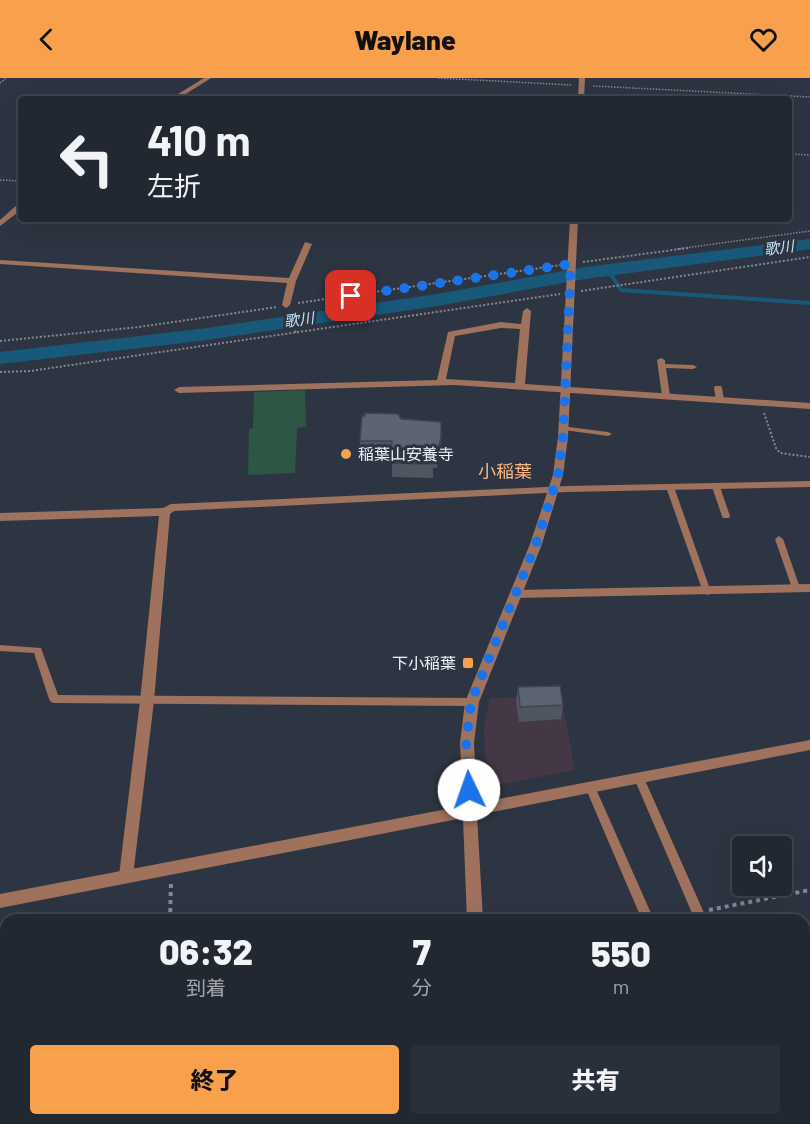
<!DOCTYPE html>
<html lang="ja">
<meta charset="utf-8">
<style>
body{margin:0;font-family:Barlow,"Noto Sans JP",sans-serif;background:#2a303a;color:#f1f3f6;height:100vh;display:flex;flex-direction:column;font-size:22px;white-space:nowrap}
*{box-sizing:border-box;margin:0}
p{font-size:20px;color:#a2a6ac}
.icon{flex:none;width:33px;height:33px;fill:none;stroke:currentColor;stroke-width:2;stroke-linecap:round;stroke-linejoin:round}
.map{position:relative;flex:1;overflow:hidden}
.drawer{position:absolute;left:0px;top:836px;width:810px;height:212px;display:flex;flex-direction:column;background:#222832;border-radius:18px 18px 0 0;box-shadow:0 6px 24px #0002,0 0 0 2px #3f444d}
.drawer>*{flex:none}
.guide{position:absolute;left:18px;top:18px;width:774px;height:126px;border-radius:6px;box-shadow:0 6px 24px #0002,0 0 0 2px #3f444d;background:#222832;color:#f1f3f6;overflow:hidden}
.fabs{position:absolute;left:732px;top:758px;display:grid;gap:12px}
.fabs a{display:grid;place-items:center;width:60px;height:60px;border-radius:6px;background:#222832;box-shadow:0 6px 24px #0002,0 0 0 2px #3f444d;font-size:30px}
.pin{position:absolute;display:grid;place-items:center;width:51px;height:51px;color:#fff;margin:-26px;border-radius:12px;box-shadow:0 3px 9px #0006}
.me{position:absolute;width:66px;margin:-33px;rotate:357deg;stroke-linejoin:round;filter:drop-shadow(0 0 4px #0008)}
.turn{display:flex;align-items:center;gap:21px;height:126px;padding:0 30px;font-size:27px}
.turn .icon{width:78px;height:78px;stroke-width:2.5}
.turn b{display:block;font-size:42px;line-height:51px}
.eta{display:flex;justify-content:space-evenly;align-items:center;height:102px;text-align:center}
.eta b{font-size:36px;font-weight:800;line-height:42px}
.action{display:flex;gap:12px;margin-top:auto;padding:12px 30px}
.action a{flex:1;height:69px;border-radius:6px;background:#f9a04d;color:#111;font-size:24px;font-weight:800;line-height:69px;text-align:center}
.action a+a{background:#2a303a;color:#f1f3f6}
header{display:flex;justify-content:space-between;align-items:center;height:78px;padding:0 30px;background:#f9a04d;color:#111;font-size:27px;font-weight:800}
.map>svg:first-child{display:block}
</style>
<header><svg class="icon" aria-label="back" viewBox="0 0 24 24"><path d="M15 5l-7 7 7 7"/></svg>Waylane<svg class="icon" aria-label="heart" viewBox="0 0 24 24"><path d="M12 20l-8-8c-3-5 5-10 8-4 3-6 11-1 8 4z"/></svg></header>
<div class="map">
<svg width="810" height="1046" viewBox="0 0 810 1046">
<rect width="100%" height="100%" fill="#2e3542"/>
<polygon fill="#453846" points="561,618 575,692 497,707 486,700 484,648 490,620"/>
<polygon fill="#2d5644" points="305,312 306,349 297,350 295,395 248,397 249,351 253,350 254,314"/>
<g fill="none" stroke-linecap="round" stroke-linejoin="round">
<polyline stroke="#18597a" stroke-width="4" points="608,192 621,212 810,225"/>
<polygon fill="#18597a" fill-rule="evenodd" points="810,161 810,171 585,201 437,228 200,263 0,286 0,274 200,251 437,216 585,189"/>
<g stroke="#838994" stroke-width="1.5" stroke-dasharray="1.5 1.5" stroke-linecap="butt">
<polyline points="438,0 571,7"/>
<polyline points="0,5 6,0"/>
<polyline points="593,8 810,19"/>
<polyline points="789,76 810,77"/>
<polyline points="0,102 21,103"/>
<polyline points="677,171 810,153"/>
</g>
<g stroke="#838994" stroke-width="2" stroke-dasharray="2 2" stroke-linecap="butt">
<polyline points="583,184 688,170"/>
<polyline points="581,213 810,179"/>
<polyline points="298,225 561,187"/>
<polyline points="288,234 296,255"/>
<polyline points="0,263 139,249 277,229"/>
<polyline points="0,294 30,293 560,216"/>
<polyline points="764,335 776,370 780,375 810,379"/>
</g>
<g stroke="#838994" stroke-width="4" stroke-dasharray="4 4" stroke-linecap="butt">
<polyline points="709,832 810,812"/>
<polyline points="170,842 171,803"/>
<polyline points="664,842 685,837"/>
<polyline points="164,1041 164,1046"/>
</g>
<g fill="#9e725d" fill-rule="evenodd">
<polygon points="661,280 665,282 665,286 693,287 697,289 693,291 666,290 670,318 666,320 662,318 657,282"/>
<polygon points="715,308 721,308 722,310 724,322 723,324 717,324 716,322 714,310"/>
<polygon points="561,348 608,354 612,356 608,358 564,352 561,352"/>
<polygon points="670,406 674,409 711,514 710,516 707,517 703,514 666,409"/>
<polygon points="716,406 720,409 730,438 729,440 723,440 722,438 712,409"/>
<polygon points="779,458 783,461 800,510 799,512 793,512 792,510 775,461"/>
<polygon points="0,567 41,570 58,617 472,620 475,621 477,624 475,627 472,628 54,625 51,624 49,621 34,575 0,573"/>
<polygon points="639,696 643,697 644,700 704,835 702,839 698,840 694,839 692,835 634,700 635,697"/>
<polygon points="591,707 595,708 596,711 654,842 642,842 586,711 587,708"/>
</g>
<g fill="#9e725d" fill-rule="evenodd">
<polygon points="204,0 211,0 178,21 170,21"/>
<polygon points="18,126 21,126 21,132 0,148 0,142"/>
<polygon points="305,164 312,166 296,203 290,227 286,230 282,227 287,205 0,186 0,182 289,200"/>
<path d="M527,230L531,233L525,306L810,325V331L454,307L179,315L174,312L179,309L437,302L448,254L501,244L521,246L523,233ZM501,250L520,251L515,305L446,301L455,258Z"/>
<polygon points="810,403 810,409 567,414 174,433 170,436 154,623 133,798 131,803 126,805 121,803 119,798 140,623 159,438 0,443 0,435 163,430 171,426 567,408"/>
<polygon points="810,506 810,514 516,520 510,516 516,512"/>
</g>
<g fill="#9e725d" fill-rule="evenodd">
<polygon points="579,0 585,0 584,21 578,21"/>
<polygon points="570,141 578,141 568,359 563,397 542,466 479,624 474,665 477,725 810,662 810,672 477,737 483,842 467,842 463,740 0,830 0,816 463,728 460,665 465,624 530,466 553,397 558,359"/>
<rect x="476" y="1041" width="18" height="5"/>
</g>
</g>
<g fill="#4f5662">
<polygon points="401,341 441,372 437,390 433,390 433,400 392,399 392,377 360,377 360,363"/>
<polygon points="518,609 563,627 561,641 519,644 516,623"/>
</g>
<polygon fill="#404650" points="441,359 441,372 437,390 437,376"/>
<g fill="#5c6472" stroke="#404650" stroke-width="1.5">
<polygon points="365,335 398,336 401,341 441,344 441,359 437,376 433,376 433,386 392,385 392,363 360,363 362,338 365,338"/>
<polygon points="560,608 563,627 520,629 518,609"/>
</g>
<g fill="none" stroke-linecap="round" stroke-linejoin="round">
<polyline stroke="#1a73e8" stroke-width="10" stroke-dasharray="0 18" points="351,218 571,186 563,359 558,397 536,466 471,624 466,665 469,712"/>
</g>
<g fill="#f9a04d" stroke="#2e3542" stroke-width="2">
<circle cx="346" cy="376" r="6"/>
<rect x="462" y="579" width="12" height="12" rx="3"/>
</g>
<g text-anchor="middle" stroke-width="6" stroke-linejoin="round" paint-order="stroke">
<g font-size="15" font-style="italic" fill="#c4e5fb" stroke="#2e3542">
<text transform="translate(779 170) rotate(-7)" y="5">歌川</text>
<text transform="translate(299 242) rotate(-8)" y="5">歌川</text>
</g>
<g font-size="16" fill="#eef3fb" stroke="#2e3542" text-anchor="start">
<text x="358" y="382">稲葉山安養寺</text>
<text x="456" y="591" text-anchor="end">下小稲葉</text>
</g>
<g font-size="18" fill="#f7b883" stroke="#2e3542">
<text x="505" y="400">小稲葉</text>
</g>
</g>
</svg>
<div class="fabs">
<a><svg class="icon" aria-label="sound" viewBox="0 0 24 24"><path d="M4 9h4l5-4v14l-5-4H4zM17 9q2 3 0 6"/></svg></a>
</div>
<div class="pin" style="left:351px;top:218px;background:#d93025"><svg class="icon" aria-label="arrive" viewBox="0 0 24 24"><path d="M6 21V4h12l-3 4 3 4H6"/></svg></div>
<svg class="me" style="left:469px;top:712px" viewBox="-20 -20 40 40"><circle r="19" fill="#fff"/><path d="M0-13L10 11 0 6-10 11z" fill="#1a73e8"/></svg>
<div class="guide">
<div class="turn"><svg class="icon" aria-label="left" viewBox="0 0 24 24"><path d="M17 20v-9H6M10 6l-5 5 5 5"/></svg><div><b>410 m</b>左折</div></div>
</div>
<section class="drawer">
<div class="eta">
<div><b>06:32</b><p>到着</p></div>
<div><b>7</b><p>分</p></div>
<div><b>550</b><p>m</p></div>
</div>
<div class="action"><a>終了</a><a>共有</a></div>
</section>
</div>
